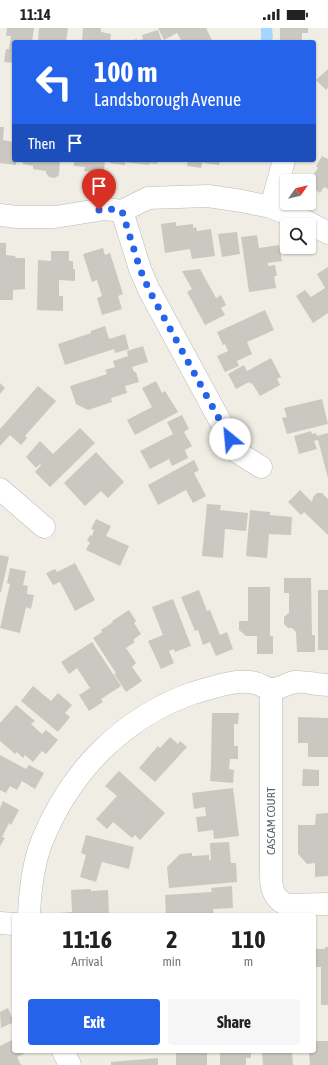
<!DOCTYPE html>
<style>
body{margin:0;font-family:"Asap Condensed",sans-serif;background:#f6f6f6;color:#222;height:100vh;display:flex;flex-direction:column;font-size:15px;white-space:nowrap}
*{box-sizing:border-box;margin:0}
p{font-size:13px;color:#767676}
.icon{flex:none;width:22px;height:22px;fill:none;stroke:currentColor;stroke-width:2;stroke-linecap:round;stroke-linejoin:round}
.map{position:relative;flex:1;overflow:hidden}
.side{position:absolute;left:12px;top:885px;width:304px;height:140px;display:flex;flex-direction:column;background:#fff;border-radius:4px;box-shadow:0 1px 3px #0004}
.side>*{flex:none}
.banner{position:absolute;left:12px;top:12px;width:304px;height:122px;border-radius:4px;box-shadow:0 1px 3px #0004;background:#2563eb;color:#fff;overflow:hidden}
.needle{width:26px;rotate:56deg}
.buttons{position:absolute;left:280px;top:146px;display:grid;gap:8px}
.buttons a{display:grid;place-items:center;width:36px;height:36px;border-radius:4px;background:#fff;box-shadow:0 1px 3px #0004;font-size:20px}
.pin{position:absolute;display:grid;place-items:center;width:34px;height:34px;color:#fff;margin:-41px -17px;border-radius:50% 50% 50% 0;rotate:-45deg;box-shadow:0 0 4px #0007}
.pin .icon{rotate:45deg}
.me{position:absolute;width:44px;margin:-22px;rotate:332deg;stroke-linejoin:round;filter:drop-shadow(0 0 3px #0008)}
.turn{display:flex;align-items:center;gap:14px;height:84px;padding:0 16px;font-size:18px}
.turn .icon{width:52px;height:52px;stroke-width:2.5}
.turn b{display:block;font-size:28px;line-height:34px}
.then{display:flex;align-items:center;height:38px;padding:0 16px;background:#0003;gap:8px;font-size:15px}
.eta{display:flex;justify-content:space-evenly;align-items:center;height:68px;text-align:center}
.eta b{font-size:24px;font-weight:700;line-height:28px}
.primary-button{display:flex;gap:8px;margin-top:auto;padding:8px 16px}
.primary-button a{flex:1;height:46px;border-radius:4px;background:#2563eb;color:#fff;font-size:16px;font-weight:700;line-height:46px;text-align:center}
.primary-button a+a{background:#f6f6f6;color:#222}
.status{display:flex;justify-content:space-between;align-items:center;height:28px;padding:0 20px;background:#fff;direction:ltr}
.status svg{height:11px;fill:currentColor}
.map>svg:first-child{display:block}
</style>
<div class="status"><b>11:14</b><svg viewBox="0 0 49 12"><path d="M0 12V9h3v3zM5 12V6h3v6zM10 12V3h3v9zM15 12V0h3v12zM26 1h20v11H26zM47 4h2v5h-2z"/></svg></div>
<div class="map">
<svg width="328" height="1037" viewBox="0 0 328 1037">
<rect width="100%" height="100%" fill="#f0ede4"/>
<polygon fill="#a5d6ff" points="261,0 272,0 273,10 270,14 264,14 261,12"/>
<g fill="#cbc8c1">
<polygon points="7,0 34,0 32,14 14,14 14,35 4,34 6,21 9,21 11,8 6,8"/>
<polygon points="39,0 68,0 66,14 38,14"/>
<polygon points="83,0 101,0 101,4 111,6 110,14 82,14"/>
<polygon points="158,0 206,0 213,14 182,14 177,5 164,12"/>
<polygon points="280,0 308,0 308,5 302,5 302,14 280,14"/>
<polygon points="158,2 162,14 126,14 137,11 137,13 143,11 142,7"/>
<polygon points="328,41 328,59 326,62 316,52"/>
<polygon points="0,99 4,99 3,112 14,114 14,132 16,132 16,137 0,135"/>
<polygon points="322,128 328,131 328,161 324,159 320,165 311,159 310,152 318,140 316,138"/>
<polygon points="23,132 60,132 59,147 55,150 49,149 46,145 46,143 33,141 33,138 23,136"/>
<polygon points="74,132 105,132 104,145 84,143 85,139 74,138"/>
<polygon points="110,132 158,132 157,136 149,135 149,137 125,134 125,137 110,135"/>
<polygon points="188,132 203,132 201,140 187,138"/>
<polygon points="204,132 220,132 219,137 204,135"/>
<polygon points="176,194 176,198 193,196 193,200 196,199 197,203 211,201 215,228 192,231 190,221 165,225 161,196"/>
<polygon points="237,204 240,226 222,229 218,206"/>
<polygon points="257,207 259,220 279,217 282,233 268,235 268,238 275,237 277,248 274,248 276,260 249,264 241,209"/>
<polygon points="0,215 6,215 6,227 15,228 16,230 25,230 25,261 13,262 13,272 0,272"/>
<polygon points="103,220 105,227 110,225 123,266 118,268 122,281 102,287 97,270 102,268 97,252 92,254 83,226"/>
<polygon points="51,223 69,223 69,233 73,233 73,241 75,241 75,253 59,252 59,268 63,268 63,283 37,282 38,232 51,233"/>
<polygon points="328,239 328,285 313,295 296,268 305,262 311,269 325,260 317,246"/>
<polygon points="200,241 216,270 221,267 226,277 221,280 225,287 205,297 187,264 192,261 182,243"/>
<polygon points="265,282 274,302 247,314 252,326 237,333 239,338 225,344 217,328 228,323 225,316 223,317 217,304"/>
<polygon points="105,298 109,311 125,306 129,321 115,325 114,321 65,337 58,316 91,305 91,303"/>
<polygon points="143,318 148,334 132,339 134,344 136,344 139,354 125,358 127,365 111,370 112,374 88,382 76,376 70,358 107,346 105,342 115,339 113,333 128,328 127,323"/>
<polygon points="271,330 281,349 277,351 280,357 260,368 252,355 250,356 249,354 236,361 228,346 244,337 247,343"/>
<polygon points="156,353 162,365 165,363 178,384 135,407 127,392 152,379 142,360"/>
<polygon points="0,355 5,360 0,366"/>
<polygon points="38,358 56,373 25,408 27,410 21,417 10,407 0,418 0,401"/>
<polygon points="322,371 328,396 287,406 282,390 287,389 284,380"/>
<polygon points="182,387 189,401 184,404 192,418 185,422 188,430 172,438 169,431 150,441 140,423 173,406 167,394"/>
<polygon points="80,400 95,415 50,459 35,444 41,437 40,436 36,440 26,429 40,413 53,426"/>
<polygon points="311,403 312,406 316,405 317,408 328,405 328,450 318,412 314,413 317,421 299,426 294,408"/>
<polygon points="96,424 124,454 108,470 101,463 85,478 64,455"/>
<polygon points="194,432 199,442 194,445 206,468 193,475 186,462 158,477 148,457"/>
<polygon points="300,462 312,474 313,469 317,465 322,465 328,471 328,507 304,484 301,487 288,474"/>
<polygon points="207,476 221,477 220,482 248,485 246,503 225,501 223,530 202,528"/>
<polygon points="250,482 270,484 270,487 292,489 291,507 269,506 267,530 246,528"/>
<polygon points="96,491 111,498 106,508 129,518 120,538 86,522 90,514 87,513 90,507 92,508 94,502 91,501"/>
<polygon points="0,527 9,529 1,564 0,564"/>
<polygon points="75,535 95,572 75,583 60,554 53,557 46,545 55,541 57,544"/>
<polygon points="10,540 26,543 23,557 28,558 27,566 34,567 31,581 26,579 20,605 0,600 10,556 7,555"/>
<polygon points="284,550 311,550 312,607 315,607 315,624 297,624 296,604 292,600 288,600 284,596 284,589 289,585 289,565 284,565"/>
<polygon points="248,559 270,559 270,608 273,608 273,626 257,626 257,608 246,608 239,602 239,593 248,593"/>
<polygon points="199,562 207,583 210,582 220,607 227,604 233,621 216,628 210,614 203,617 198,602 195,603 181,569"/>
<rect x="318" y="562" width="10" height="60"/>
<polygon points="173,571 191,618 175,624 174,621 169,623 174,635 161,641 148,613 163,607 152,579"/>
<polygon points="129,582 136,593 134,595 141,606 133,612 135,614 126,620 136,635 132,639 142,653 126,664 114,646 116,645 93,610 102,604 101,602 113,594 112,593"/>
<polygon points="92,614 121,658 101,671 103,674 89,683 79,667 90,660 77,640 69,646 61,634"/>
<polygon points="33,658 51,673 58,665 72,677 65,685 70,689 58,704 21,673"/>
<polygon points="16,677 35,693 31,696 42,706 46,702 58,712 46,726 42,723 33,734 25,727 23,730 17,724 15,726 0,713 0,695"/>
<polygon points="212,685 239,685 238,696 234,696 234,718 238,718 238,731 230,731 229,741 234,742 233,755 210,753 211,738"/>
<polygon points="298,689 328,690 328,729 308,729 308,715 298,715"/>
<polygon points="170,709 178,716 180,713 187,719 155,754 139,740 158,718 160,720"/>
<polygon points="0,727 26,741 29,737 44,745 35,761 22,753 17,762 10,758 6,765 0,762"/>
<polygon points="303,741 319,742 319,758 302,758"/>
<polygon points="119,743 165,785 140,812 135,807 132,810 113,794 107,801 96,791 117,768 105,758"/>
<polygon points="233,760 239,808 214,811 213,802 198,804 196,789 206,788 205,779 194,781 192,765"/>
<polygon points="3,773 19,782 11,797 9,795 2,809 5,810 0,818 0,780"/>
<polygon points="328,785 328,848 315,849 315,835 307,836 298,826 298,797 315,797 316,786"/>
<polygon points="86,807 134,819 129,841 102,834 96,854 80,849 86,827 81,825"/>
<polygon points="229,814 231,835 236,835 237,854 169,860 167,839 180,826 192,825 192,828 209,827 209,832 211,832 210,815"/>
<polygon points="232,858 233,880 213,881 214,887 166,887 165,867 212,864 211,860"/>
<polygon points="91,861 91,863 108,862 109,887 57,887 57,885 72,884 71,862"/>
<polygon points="325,919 328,919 328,977 321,977 321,939 314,939 314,921 325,921"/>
<polygon points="8,980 14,994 1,1000 0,984"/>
<polygon points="14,1011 14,1023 22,1023 24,1026 17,1029 21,1037 0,1037 0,1018"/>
<polygon points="314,1013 328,1013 328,1037 310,1037 309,1023 314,1023"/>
<rect x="176" y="1023" width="31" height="14"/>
<polygon points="220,1023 251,1023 251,1030 246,1030 246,1037 220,1037"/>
<polygon points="262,1023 292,1023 293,1037 263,1037"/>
<polygon points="158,1030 158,1037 111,1037 111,1034"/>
</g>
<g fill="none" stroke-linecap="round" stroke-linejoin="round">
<defs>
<g id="minor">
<polyline points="271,179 284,132"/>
<polyline points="122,183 140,241 149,262 237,424 261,439"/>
<polyline points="0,187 17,189 55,189 105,181 122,183 148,170 208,168 242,173 271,179 307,194 328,205"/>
<polyline points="0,461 44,499"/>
<path d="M271,661V848C271,861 275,874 289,877L328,876"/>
<path d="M29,887C30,863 33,836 42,813C70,744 122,690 193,665C207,661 222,656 237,654C242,654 250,653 255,655C261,656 266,661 272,661C280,661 287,655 295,654C306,653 317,657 328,657"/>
<polyline points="0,895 14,896"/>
<polyline points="63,1023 70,1037"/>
</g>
</defs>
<use href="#minor" stroke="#b7babf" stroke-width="23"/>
<use href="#minor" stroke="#fff" stroke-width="22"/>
</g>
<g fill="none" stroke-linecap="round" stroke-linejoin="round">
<polyline stroke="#2563eb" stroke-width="7" stroke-dasharray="0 12.6" points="99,182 110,181 122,183 140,241 149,262 230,411"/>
</g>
<g text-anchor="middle" stroke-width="3" stroke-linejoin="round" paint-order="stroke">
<g font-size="12" fill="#5c6066" stroke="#fff">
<text transform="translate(271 793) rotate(-90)" y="4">CASCAM COURT</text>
</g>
</g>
</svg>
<div class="buttons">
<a><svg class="needle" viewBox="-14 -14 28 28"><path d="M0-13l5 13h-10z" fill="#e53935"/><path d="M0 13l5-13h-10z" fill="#767676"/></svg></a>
<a><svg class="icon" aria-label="search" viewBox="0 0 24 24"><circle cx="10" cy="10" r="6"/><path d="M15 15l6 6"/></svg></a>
</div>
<div class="pin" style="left:99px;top:182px;background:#d93025"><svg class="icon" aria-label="arrive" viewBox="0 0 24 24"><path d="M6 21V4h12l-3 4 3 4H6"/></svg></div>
<svg class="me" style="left:230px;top:411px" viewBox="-20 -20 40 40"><circle r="19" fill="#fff"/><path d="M0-13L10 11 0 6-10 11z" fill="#2563eb"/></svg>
<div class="banner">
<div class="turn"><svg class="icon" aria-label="left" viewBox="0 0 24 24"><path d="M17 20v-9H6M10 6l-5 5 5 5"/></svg><div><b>100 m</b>Landsborough Avenue</div></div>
<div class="then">Then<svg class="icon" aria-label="arrive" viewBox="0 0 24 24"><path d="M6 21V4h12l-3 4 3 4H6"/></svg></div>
</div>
<section class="side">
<div class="eta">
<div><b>11:16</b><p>Arrival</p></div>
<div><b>2</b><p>min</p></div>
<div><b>110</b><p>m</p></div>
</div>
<div class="primary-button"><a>Exit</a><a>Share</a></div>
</section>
</div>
